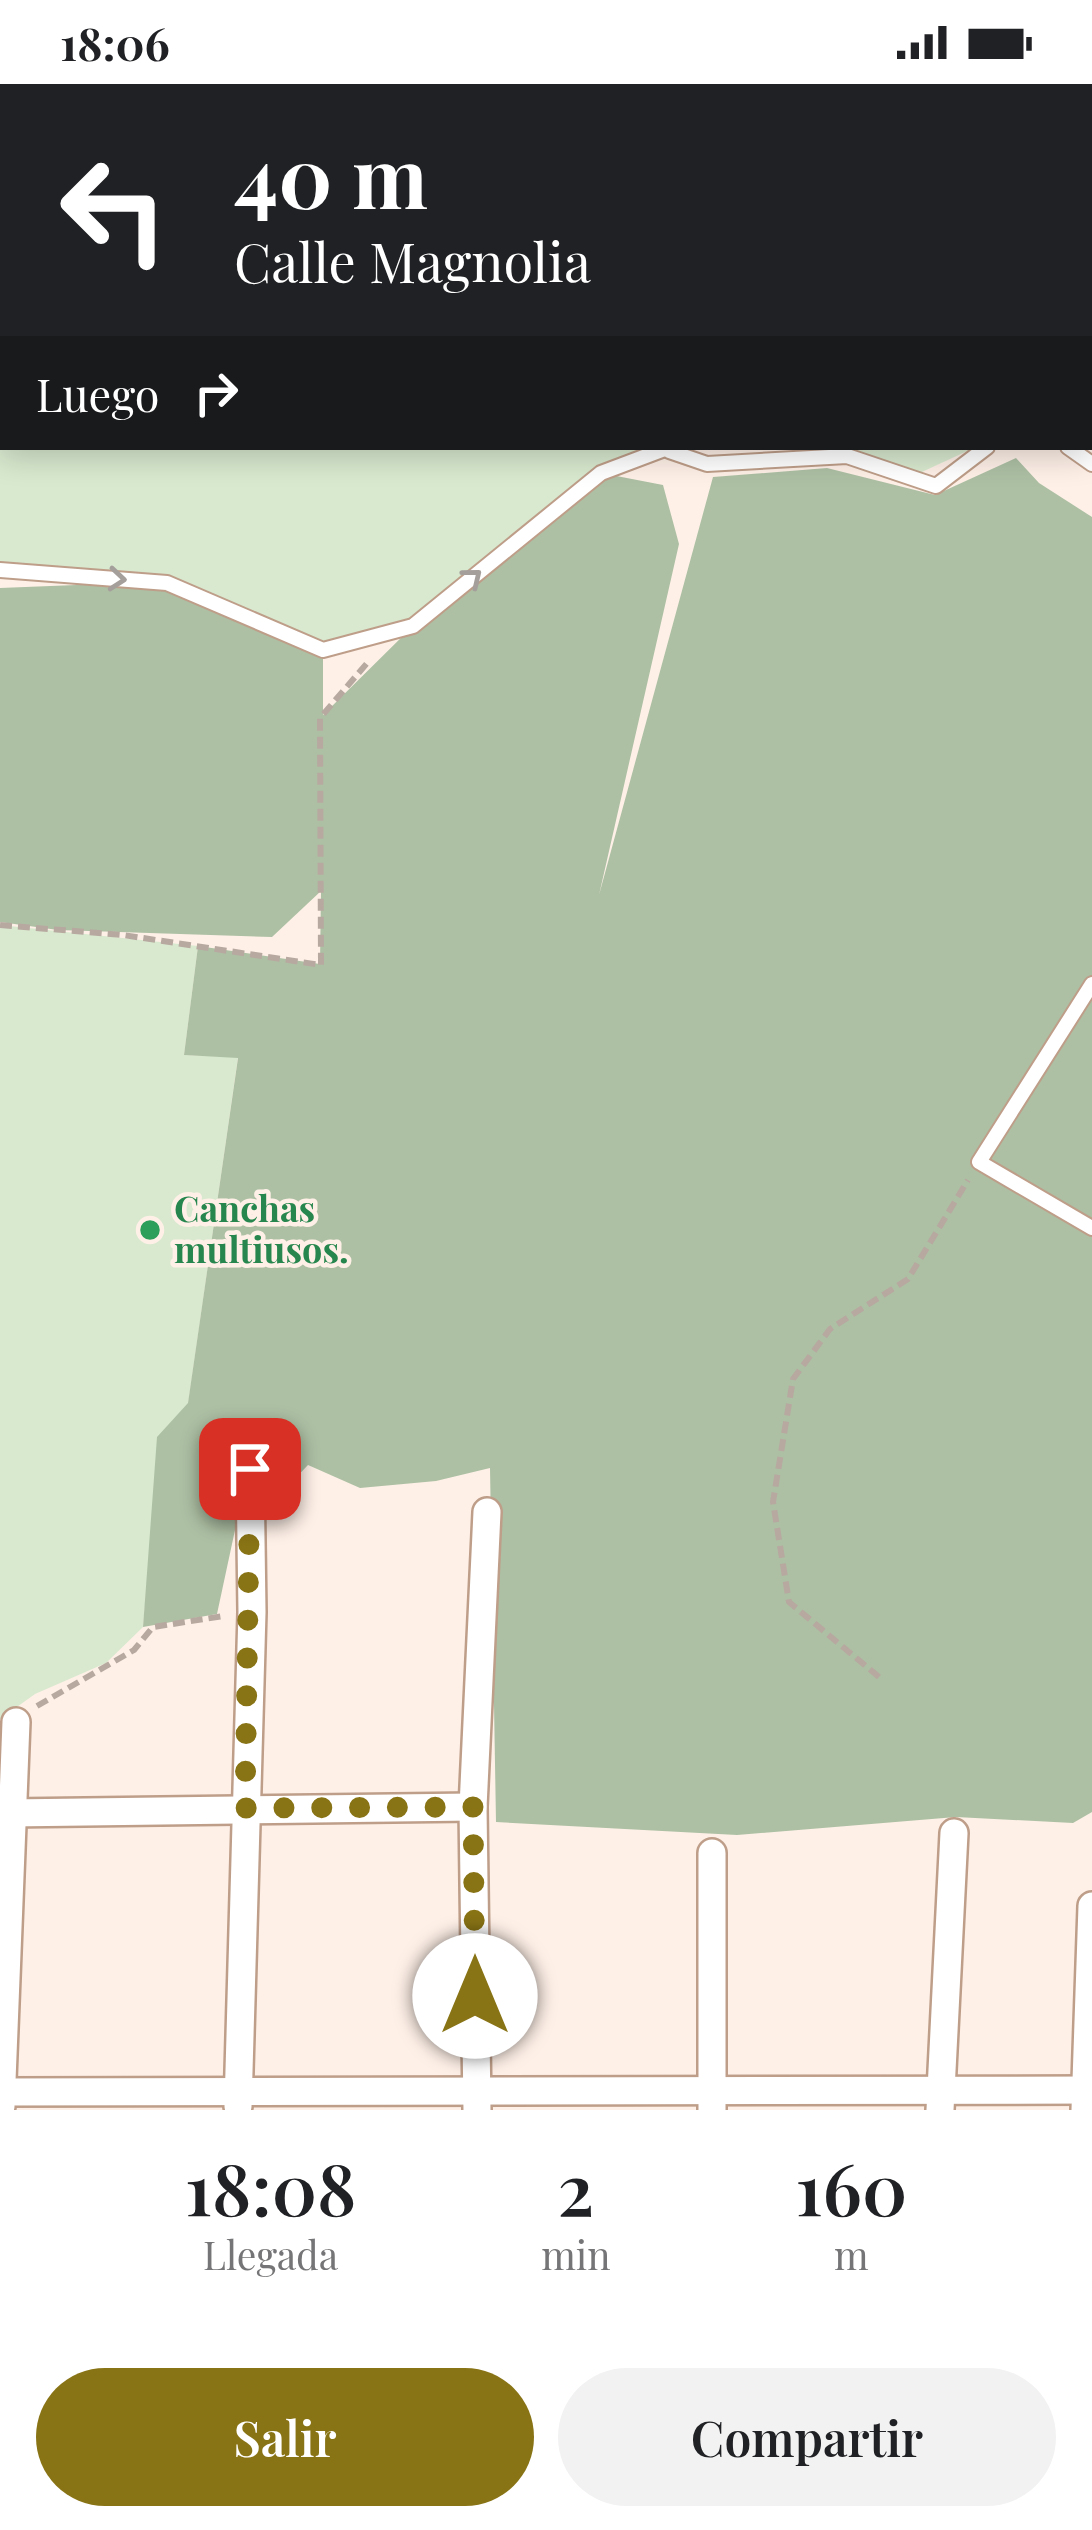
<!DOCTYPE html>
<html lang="es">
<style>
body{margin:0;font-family:"Playfair Display",serif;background:#f2f2f2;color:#202124;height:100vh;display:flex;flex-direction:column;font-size:45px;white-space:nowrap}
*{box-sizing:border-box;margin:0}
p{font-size:39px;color:#757577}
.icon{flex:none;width:66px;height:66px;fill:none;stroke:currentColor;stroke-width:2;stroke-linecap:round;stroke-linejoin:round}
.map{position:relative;height:2026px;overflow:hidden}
.sheet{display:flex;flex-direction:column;background:#fff;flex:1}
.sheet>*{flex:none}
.top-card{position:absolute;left:0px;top:0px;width:1092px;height:366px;box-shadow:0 6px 30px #0003;background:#202124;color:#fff;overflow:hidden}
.pin{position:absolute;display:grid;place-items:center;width:102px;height:102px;color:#fff;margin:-51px;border-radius:24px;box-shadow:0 6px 18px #0006}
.me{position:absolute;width:132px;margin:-66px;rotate:0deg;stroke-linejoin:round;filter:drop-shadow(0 0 9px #0008)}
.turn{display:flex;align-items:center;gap:42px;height:252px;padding:0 36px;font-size:54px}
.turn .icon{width:156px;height:156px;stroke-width:2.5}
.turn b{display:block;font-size:84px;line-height:102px}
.then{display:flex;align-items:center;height:114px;padding:0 36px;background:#0003;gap:24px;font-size:45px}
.eta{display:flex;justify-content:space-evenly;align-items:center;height:204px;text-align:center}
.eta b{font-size:72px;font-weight:600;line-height:84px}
.button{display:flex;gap:24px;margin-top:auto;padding:24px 36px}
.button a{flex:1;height:138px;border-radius:72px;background:#887315;color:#fff;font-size:48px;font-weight:600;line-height:138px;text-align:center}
.button a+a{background:#f2f2f2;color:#202124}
.status{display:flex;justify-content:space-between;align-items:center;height:84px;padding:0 60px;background:#fff;direction:ltr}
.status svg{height:33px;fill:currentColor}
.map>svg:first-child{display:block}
</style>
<div class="status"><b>18:06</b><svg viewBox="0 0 49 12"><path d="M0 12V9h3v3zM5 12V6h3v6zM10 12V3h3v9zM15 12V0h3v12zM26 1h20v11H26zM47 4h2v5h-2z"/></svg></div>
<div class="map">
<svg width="1092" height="2026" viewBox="0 0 1092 2026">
<rect width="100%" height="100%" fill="#fef0e7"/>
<g fill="#d8e9cf">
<polygon points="0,52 3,363 645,363 601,389 413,542 323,566 167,499 0,486"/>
<polygon points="844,363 976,363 911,393"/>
<polygon points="0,841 198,862 184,971 238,973 188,1320 158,1378 143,1543 106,1579 35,1610 0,1635"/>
</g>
<g fill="#adc0a4">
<polygon points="0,0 593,0 3,3 0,52"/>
<polygon points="1016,374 1039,399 1092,433 1092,1728 1073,1739 956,1733 737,1751 496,1738 490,1384 436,1397 360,1404 308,1381 286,1404 241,1418 217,1530 143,1543 157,1353 188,1319 238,974 184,971 198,862 320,880 321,807 272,853 58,846 0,838 0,504 152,498 323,566 323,631 413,542 601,389 663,401 679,460 599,811 713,393 827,384 935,411"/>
</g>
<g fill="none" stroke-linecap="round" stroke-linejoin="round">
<defs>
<g id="lane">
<polyline points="717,0 719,3"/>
<polyline points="584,3 593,0"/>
<polyline points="0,52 3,51"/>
<polyline points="1089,79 1092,79"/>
<polyline points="1089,120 1092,117"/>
<polyline points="1068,363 1092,380"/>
<polyline points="669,367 707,380 847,372 936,402 987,363"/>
<polyline points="0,486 167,499 323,566 413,542 601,389 670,363"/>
<polyline points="1092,900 979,1078 1092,1144"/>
</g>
<g id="street">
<polyline points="9,1729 473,1723"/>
<polyline points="712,1769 712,2026"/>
<polyline points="0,2008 1092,2006"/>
<polyline points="1,2022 16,1638"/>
<polyline points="238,2022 252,1528 250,1385"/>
<polyline points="477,2026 473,1723 487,1428"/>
<polyline points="940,2026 954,1749"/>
<polyline points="1085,2026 1092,1822"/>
</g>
</defs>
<use href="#lane" stroke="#be9e89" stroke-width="18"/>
<use href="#street" stroke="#be9e89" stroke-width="32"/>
<g stroke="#b7a9a0" stroke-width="6" stroke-dasharray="12 6" stroke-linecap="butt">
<polyline points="0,841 123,851 321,881 320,634 368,578"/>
<polyline points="879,1593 789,1518 773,1418 793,1295 830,1245 908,1195 968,1096"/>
<polyline points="37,1622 134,1566 153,1543 224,1532"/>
</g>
<use href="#lane" stroke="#fff" stroke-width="14"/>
<use href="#street" stroke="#fff" stroke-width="27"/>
</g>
<defs><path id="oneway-chevron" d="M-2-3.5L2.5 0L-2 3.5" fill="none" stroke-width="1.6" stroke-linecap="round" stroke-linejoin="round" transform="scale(3)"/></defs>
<g stroke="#a59f9b">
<use href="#oneway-chevron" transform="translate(473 493) rotate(-39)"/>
<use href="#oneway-chevron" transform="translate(117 495) rotate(5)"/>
</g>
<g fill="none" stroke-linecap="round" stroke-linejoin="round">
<polyline stroke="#887315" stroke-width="21" stroke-dasharray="0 37.8" points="250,1385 245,1724 473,1723 475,1912"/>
</g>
<circle fill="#2e9e5b" stroke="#fef0e7" stroke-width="4.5" cx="150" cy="1146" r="12"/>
<g text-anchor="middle" stroke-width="9" stroke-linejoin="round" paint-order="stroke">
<g font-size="36" font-weight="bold" fill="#27864d" stroke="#fef0e7" text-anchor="start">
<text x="174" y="1138">Canchas<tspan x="174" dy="41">multiusos.</tspan></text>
</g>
</g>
</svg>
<div class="pin" style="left:250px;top:1385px;background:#d93025"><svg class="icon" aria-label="arrive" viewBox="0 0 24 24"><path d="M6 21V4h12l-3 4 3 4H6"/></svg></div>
<svg class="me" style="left:475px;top:1912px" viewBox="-20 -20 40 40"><circle r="19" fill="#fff"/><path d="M0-13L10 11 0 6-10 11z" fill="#887315"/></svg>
<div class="top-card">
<div class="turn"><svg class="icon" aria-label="left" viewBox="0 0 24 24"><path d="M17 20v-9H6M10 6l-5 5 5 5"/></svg><div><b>40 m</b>Calle Magnolia</div></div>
<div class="then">Luego<svg class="icon" aria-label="right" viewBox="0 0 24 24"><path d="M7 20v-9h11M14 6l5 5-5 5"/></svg></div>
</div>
</div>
<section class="sheet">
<div class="eta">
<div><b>18:08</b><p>Llegada</p></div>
<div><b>2</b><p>min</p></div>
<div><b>160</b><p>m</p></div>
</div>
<div class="button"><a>Salir</a><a>Compartir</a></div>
</section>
